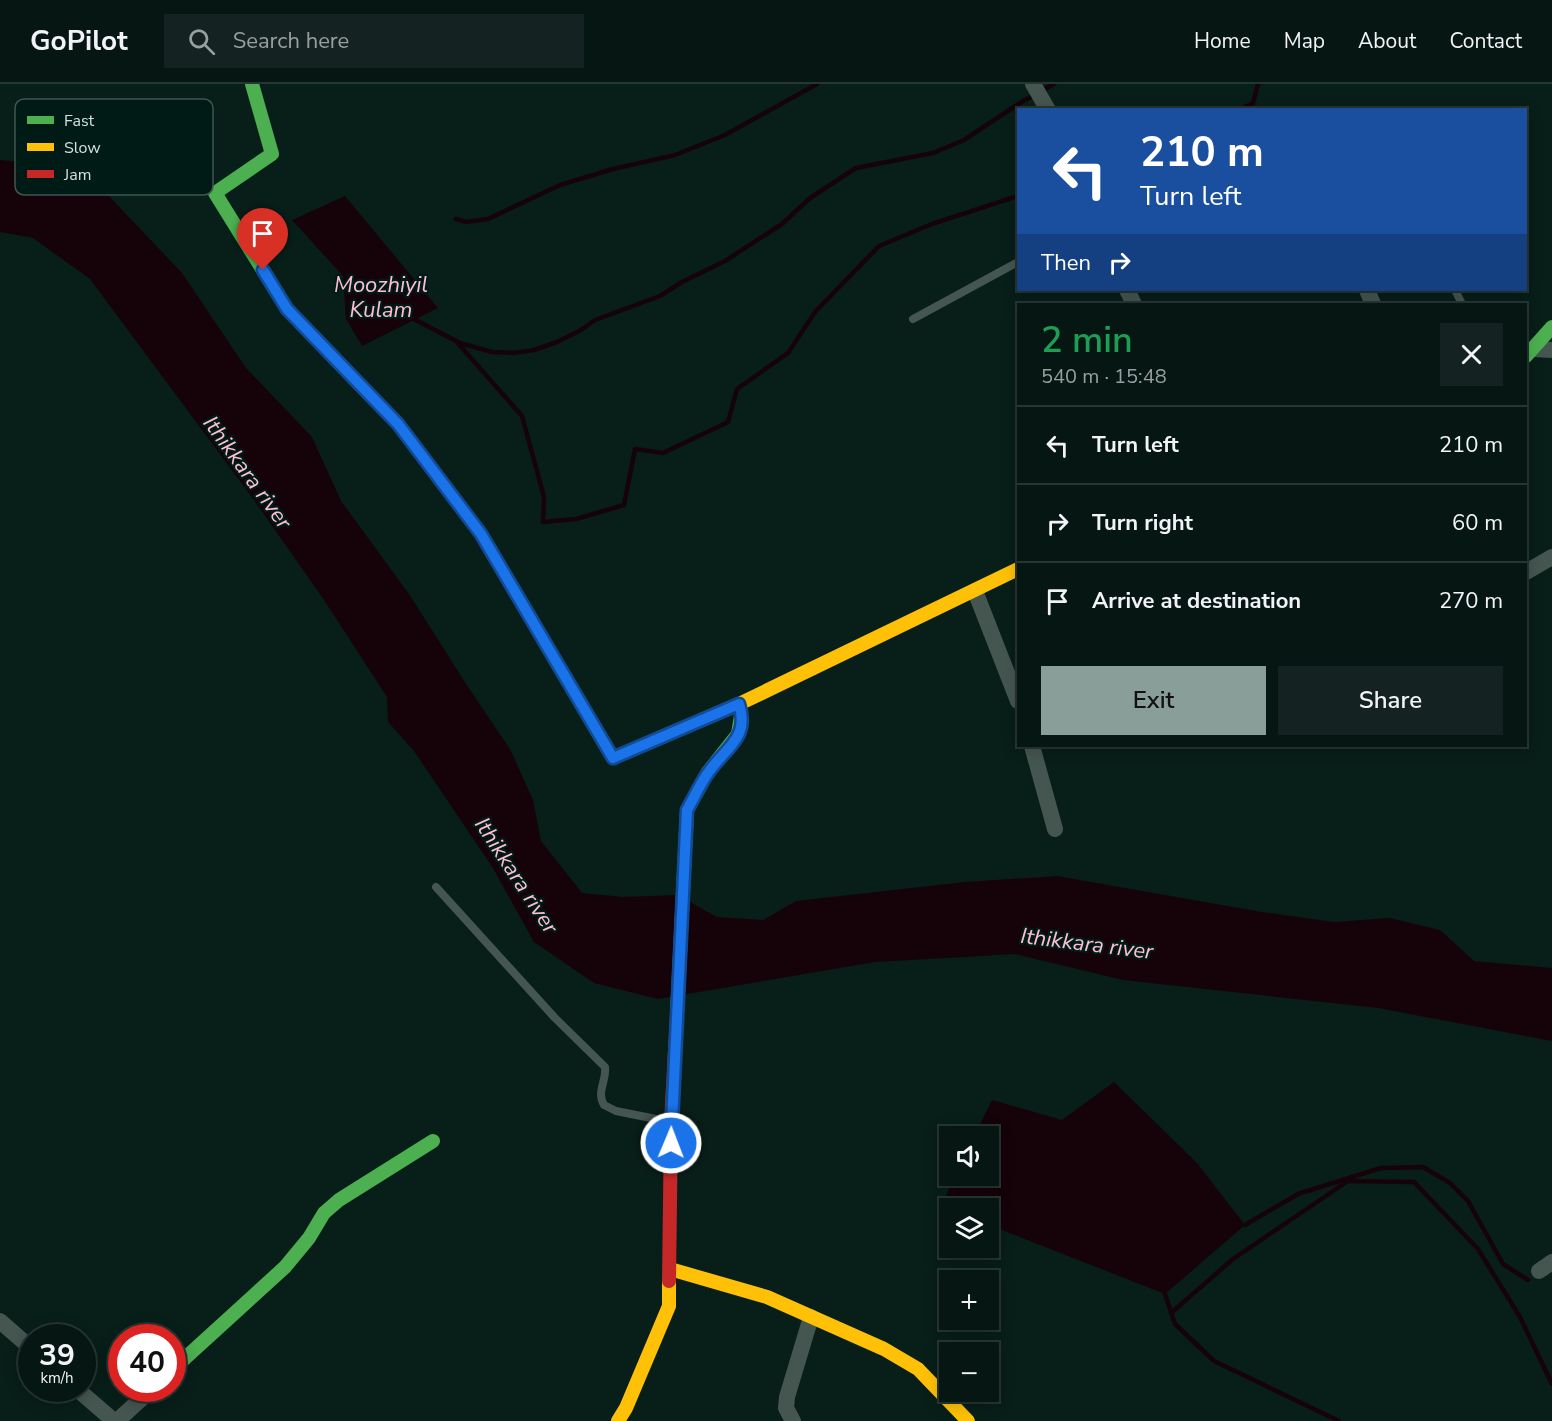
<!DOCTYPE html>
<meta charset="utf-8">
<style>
body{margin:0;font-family:"Nunito Sans",sans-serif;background:#142321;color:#f1f3f6;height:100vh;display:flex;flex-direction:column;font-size:22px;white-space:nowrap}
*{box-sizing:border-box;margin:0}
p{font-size:20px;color:#989fa0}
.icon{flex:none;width:33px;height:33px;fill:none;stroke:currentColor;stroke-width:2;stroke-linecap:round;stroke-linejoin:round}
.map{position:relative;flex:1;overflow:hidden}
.details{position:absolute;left:1017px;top:219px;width:510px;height:444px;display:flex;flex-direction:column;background:#061613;border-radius:0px;box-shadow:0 3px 15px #0003,0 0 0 2px #273533}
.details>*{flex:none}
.guide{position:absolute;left:1017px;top:24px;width:510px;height:183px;border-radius:0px;box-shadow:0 3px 15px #0003,0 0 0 2px #273533;background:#1a4fa0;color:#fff;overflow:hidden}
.controls{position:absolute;left:939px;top:1042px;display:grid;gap:12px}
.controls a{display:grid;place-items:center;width:60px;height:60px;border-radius:0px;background:#061613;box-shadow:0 3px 15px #0003,0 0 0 2px #273533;font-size:30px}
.speed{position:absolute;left:18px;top:1240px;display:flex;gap:12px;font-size:30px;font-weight:700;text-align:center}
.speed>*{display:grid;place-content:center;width:78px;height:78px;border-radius:50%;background:#061613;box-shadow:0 3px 15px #0003,0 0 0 2px #273533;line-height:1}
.speed small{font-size:15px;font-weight:400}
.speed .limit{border:9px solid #d22;background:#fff;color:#111}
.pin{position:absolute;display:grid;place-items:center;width:51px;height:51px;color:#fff;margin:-62px -26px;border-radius:50% 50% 50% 0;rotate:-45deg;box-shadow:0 0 6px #0007}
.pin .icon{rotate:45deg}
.me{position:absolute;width:66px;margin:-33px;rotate:1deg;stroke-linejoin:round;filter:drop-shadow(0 0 4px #0008)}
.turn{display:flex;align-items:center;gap:21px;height:126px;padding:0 24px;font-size:27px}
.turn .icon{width:78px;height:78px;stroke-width:2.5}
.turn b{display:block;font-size:42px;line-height:51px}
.then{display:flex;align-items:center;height:57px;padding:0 24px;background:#0003;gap:12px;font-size:22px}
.round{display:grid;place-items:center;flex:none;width:63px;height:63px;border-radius:0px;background:#142321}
.headline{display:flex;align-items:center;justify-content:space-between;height:102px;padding:0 24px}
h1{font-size:36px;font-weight:600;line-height:45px;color:#1e9e55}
.cta{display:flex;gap:12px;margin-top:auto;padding:12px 24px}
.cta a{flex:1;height:69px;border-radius:0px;background:#899e98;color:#111;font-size:24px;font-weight:600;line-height:69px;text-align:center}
.cta a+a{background:#142321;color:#f1f3f6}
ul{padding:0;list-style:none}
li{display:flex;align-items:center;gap:18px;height:78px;padding:0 24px;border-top:2px solid #273533}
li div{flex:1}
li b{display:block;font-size:22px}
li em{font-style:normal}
header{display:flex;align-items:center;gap:36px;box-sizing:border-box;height:84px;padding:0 30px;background:#061613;border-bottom:2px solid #273533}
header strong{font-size:28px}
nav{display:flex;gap:33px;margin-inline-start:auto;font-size:21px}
.search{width:420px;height:54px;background:#142321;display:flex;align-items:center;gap:15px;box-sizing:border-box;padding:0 21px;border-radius:0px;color:#989fa0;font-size:22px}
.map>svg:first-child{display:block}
</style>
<header>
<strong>GoPilot</strong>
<div class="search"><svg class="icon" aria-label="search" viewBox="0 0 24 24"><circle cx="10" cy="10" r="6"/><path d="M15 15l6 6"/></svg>Search here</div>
<nav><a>Home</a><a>Map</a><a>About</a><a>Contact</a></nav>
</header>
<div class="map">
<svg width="1552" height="1337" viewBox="0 0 1552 1337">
<rect width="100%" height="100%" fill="#081e19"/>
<g fill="#160309">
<polygon points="0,76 47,80 107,110 182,189 246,284 312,353 341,417 409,510 468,603 510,665 533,716 541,757 582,809 623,813 677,811 717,833 763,836 796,817 965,798 1057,792 1262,828 1334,838 1390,834 1440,846 1474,877 1552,884 1552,957 1378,924 1123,896 1015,870 875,878 658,915 594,899 534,858 493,784 414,667 388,638 387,613 324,516 254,416 90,195 33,154 0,148"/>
<polygon points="345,112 438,224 362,262 346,235 343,192 292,136"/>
<polygon points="1114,998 1197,1079 1245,1141 1165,1210 989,1141 988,1125 949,1126 941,1123 955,1092 988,1092 988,1053 974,1053 992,1016 1062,1036"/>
</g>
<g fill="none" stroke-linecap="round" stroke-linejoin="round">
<g stroke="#160309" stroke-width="4.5">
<polyline points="1240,26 1253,19 1258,0"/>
<polyline points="456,135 466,138 488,135 560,101 613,85 675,71 725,51 817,0"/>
<polyline points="410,233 460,259 492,268 513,269 534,266 557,258 581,246 595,236 660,212 682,198 725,177 782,140 810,114 856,84 933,69 964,56 1020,19 1054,0"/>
<polyline points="456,257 522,332 544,413 543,438 576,435 624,421 635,365 663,369 728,338 737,305 788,269 815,228 879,162 932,140 1018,112"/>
<polyline points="1245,1141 1298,1110 1381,1084 1423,1083 1450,1099 1468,1117 1503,1180 1528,1196"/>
<polyline points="1165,1210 1175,1240 1214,1277 1339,1337"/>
<polyline points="1171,1229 1233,1175 1348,1097 1414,1098 1478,1165 1520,1233 1552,1300"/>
</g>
<g stroke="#455550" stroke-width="8">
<polyline points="1455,206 1462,220"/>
<polyline points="913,235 1018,178"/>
<path d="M436,803L555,934L605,983C607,997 596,1007 604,1021L616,1027L671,1038"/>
</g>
<g stroke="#455550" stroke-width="16">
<polyline points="1033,0 1048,26"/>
<polyline points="1127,206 1134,220"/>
<polyline points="1367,206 1373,220"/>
<polyline points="1534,265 1552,266"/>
<polyline points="1526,488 1552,473"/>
<polyline points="975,507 1018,617"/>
<polyline points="1032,662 1055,745"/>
<polyline points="1539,1187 1552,1178"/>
<polyline points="0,1237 32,1265"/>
<polyline points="77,1305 114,1337"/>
<polyline points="117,1337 152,1305"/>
<polyline points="793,1337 786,1324 787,1313 811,1233"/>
</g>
<g stroke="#4caf50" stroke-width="14">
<polyline points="252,0 272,70 215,109 287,225 358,299"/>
<polyline points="1526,272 1552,243"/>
<polyline points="545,559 613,674 739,620 741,632 738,650 708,688 687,726 677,930"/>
<polyline points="172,1286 285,1183 309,1154 324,1129 339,1116 433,1057"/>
</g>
<g stroke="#ffc107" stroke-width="14">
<polyline points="739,620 1018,485"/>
<polyline points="670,1185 767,1213 884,1265 918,1285 968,1337"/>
<polyline points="618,1337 626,1324 669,1222 669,1197"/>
</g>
<g stroke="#c62828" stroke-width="14">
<polyline points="358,299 398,340 481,450 545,559"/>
<polyline points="669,1197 671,1039 677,930"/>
</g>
</g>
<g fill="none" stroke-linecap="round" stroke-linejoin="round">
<defs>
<path id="route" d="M263,186L287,225L398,340L481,450L613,674L739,620C750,654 726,663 708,689C700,700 694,714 687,726L671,1059"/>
</defs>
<use href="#route" stroke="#114b97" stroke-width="15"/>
<use href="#route" stroke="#1a73e8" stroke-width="10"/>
</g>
<g text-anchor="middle" stroke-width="4.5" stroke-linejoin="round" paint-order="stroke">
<g font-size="22" font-style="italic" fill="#ffbed5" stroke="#001b15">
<text x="381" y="208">Moozhiyil<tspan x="381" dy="25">Kulam</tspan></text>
<text transform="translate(248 388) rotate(54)" y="8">Ithikkara river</text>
<text transform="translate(517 791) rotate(57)" y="8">Ithikkara river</text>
<text transform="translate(1087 859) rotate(7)" y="8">Ithikkara river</text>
</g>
</g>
<rect x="15" y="15" width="198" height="96" rx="9" fill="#001b15" stroke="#3e5751" stroke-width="1.5"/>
<rect x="27" y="32" width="27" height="8" fill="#4caf50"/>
<rect x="27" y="59" width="27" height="8" fill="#ffc107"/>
<rect x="27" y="86" width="27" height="8" fill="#c62828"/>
<g font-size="16" fill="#cfe3dd">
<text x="64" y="42">Fast</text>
<text x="64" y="69">Slow</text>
<text x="64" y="96">Jam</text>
</g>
</svg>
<div class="controls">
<a><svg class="icon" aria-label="sound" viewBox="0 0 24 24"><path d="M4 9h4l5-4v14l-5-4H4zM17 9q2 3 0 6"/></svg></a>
<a><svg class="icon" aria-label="layers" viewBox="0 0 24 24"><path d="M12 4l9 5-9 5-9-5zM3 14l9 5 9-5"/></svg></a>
<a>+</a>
<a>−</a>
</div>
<div class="speed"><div>39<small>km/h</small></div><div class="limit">40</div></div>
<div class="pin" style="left:263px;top:186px;background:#d93025"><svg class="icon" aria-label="arrive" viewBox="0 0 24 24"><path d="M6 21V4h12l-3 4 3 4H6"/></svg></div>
<svg class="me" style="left:671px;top:1059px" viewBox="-20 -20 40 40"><circle r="17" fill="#1a73e8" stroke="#fff" stroke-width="3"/><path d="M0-11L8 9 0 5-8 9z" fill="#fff"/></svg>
<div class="guide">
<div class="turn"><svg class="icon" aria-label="left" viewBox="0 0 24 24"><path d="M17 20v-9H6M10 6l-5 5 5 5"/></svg><div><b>210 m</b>Turn left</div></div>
<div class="then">Then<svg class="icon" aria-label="right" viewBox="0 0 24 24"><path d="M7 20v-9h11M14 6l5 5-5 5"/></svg></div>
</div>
<section class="details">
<div class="headline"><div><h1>2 min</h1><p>540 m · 15:48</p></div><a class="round"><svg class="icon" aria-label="close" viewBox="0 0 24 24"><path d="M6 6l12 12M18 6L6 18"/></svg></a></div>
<ul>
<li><svg class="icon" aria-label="left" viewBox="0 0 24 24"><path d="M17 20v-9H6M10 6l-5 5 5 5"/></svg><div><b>Turn left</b></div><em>210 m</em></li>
<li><svg class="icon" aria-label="right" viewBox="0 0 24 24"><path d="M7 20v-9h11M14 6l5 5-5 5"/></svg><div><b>Turn right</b></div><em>60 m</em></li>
<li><svg class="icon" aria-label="arrive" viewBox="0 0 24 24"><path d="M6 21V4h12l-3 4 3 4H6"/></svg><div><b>Arrive at destination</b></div><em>270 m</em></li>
</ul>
<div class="cta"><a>Exit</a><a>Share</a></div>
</section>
</div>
